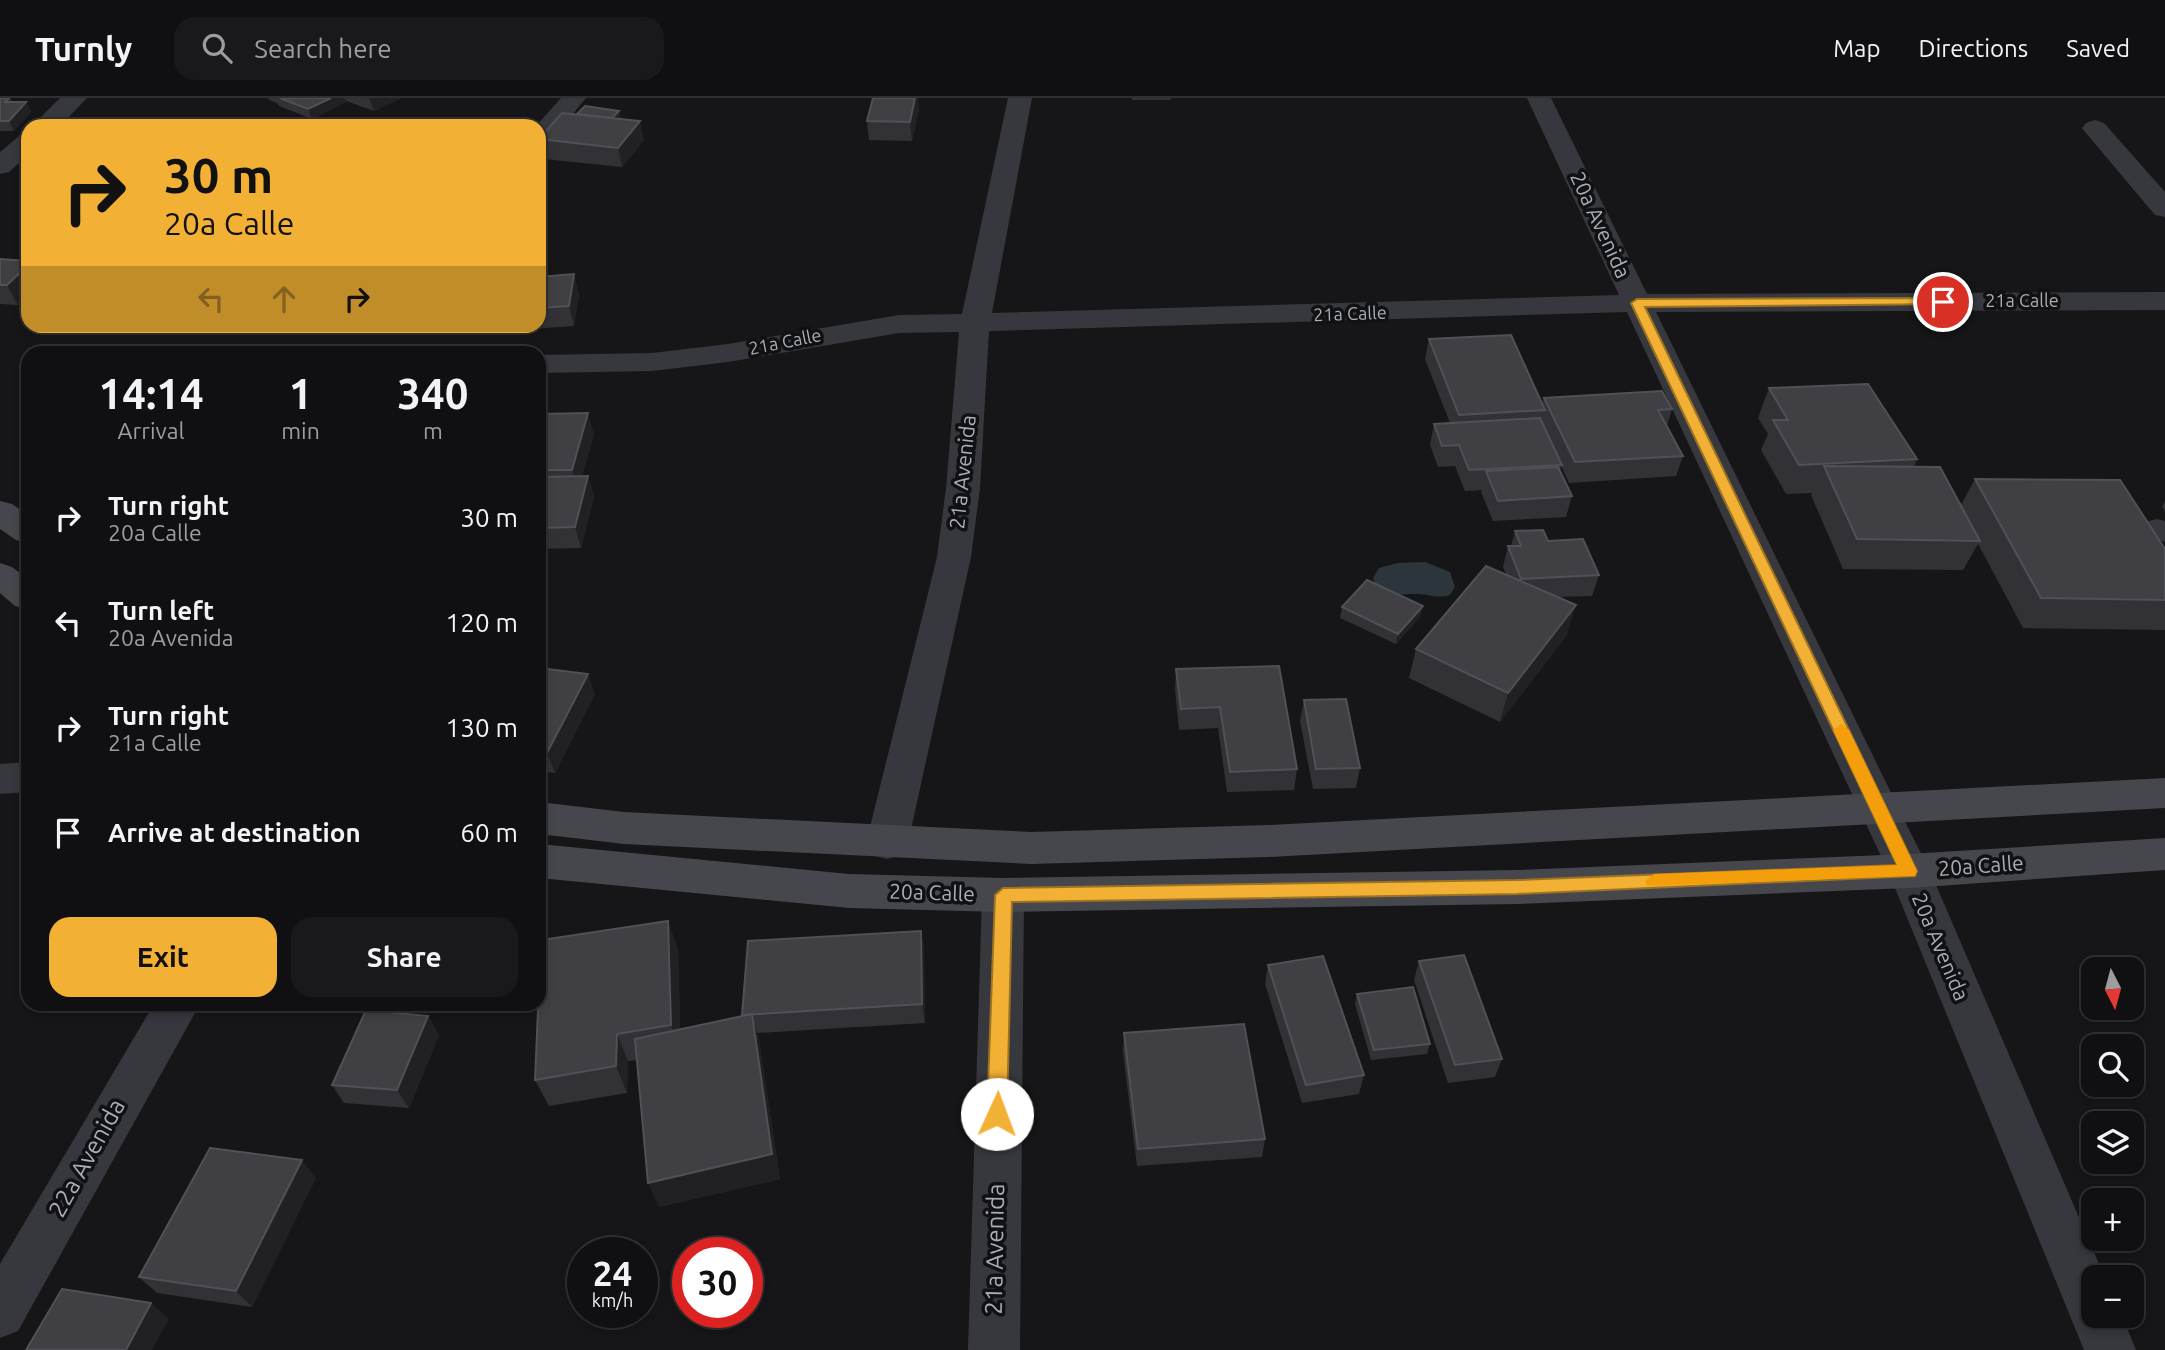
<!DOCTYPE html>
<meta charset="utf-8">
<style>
body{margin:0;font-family:Ubuntu,sans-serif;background:#19191b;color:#f1f3f6;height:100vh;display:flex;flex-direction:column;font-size:26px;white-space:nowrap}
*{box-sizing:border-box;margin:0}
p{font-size:23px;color:#9c9d9f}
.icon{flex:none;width:38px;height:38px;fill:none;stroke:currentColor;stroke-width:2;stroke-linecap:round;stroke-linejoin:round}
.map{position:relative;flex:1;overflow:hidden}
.panel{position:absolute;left:21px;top:248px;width:525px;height:665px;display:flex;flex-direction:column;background:#101012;border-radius:21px;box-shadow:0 4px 10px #0003,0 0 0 2px #303032}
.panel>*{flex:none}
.top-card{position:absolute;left:21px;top:21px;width:525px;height:214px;border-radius:21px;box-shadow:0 4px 10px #0003,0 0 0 2px #303032;background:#f2b134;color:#111;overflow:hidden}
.needle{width:46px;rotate:174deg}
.buttons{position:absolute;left:2081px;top:859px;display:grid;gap:14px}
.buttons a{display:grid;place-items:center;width:63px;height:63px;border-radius:14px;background:#101012;box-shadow:0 4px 10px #0003,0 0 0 2px #303032;font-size:35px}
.speed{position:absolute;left:567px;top:1139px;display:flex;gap:14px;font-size:35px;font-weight:700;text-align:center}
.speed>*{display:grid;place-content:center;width:91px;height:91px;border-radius:50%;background:#101012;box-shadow:0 4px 10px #0003,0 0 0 2px #303032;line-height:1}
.speed small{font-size:18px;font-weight:400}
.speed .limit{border:10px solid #d22;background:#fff;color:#111}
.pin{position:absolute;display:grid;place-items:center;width:60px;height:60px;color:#fff;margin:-30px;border:4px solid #fff;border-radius:50%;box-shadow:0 2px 7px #0007}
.me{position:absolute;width:77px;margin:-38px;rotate:2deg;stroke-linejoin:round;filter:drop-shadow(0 0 5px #0008)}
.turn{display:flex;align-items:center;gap:24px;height:147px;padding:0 28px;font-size:32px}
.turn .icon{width:91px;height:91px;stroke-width:2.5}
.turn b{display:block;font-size:49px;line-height:60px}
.lanes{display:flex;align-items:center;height:66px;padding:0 28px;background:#0003;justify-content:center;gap:35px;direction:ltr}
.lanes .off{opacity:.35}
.eta{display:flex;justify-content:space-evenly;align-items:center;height:119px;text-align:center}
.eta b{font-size:42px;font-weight:700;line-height:49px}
.cta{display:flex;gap:14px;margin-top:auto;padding:14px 28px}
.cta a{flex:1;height:80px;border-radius:21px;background:#f2b134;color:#111;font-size:28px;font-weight:700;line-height:80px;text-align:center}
.cta a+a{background:#19191b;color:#f1f3f6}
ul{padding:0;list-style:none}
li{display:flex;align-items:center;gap:21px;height:105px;padding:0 28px}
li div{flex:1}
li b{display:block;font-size:26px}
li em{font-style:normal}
header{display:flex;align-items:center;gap:42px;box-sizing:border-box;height:98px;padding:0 35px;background:#101012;border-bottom:2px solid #303032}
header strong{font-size:33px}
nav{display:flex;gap:38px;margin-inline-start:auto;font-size:24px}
.search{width:490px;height:63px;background:#19191b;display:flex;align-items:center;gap:18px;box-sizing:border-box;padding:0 24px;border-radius:21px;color:#9c9d9f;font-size:26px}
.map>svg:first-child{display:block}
</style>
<header>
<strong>Turnly</strong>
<div class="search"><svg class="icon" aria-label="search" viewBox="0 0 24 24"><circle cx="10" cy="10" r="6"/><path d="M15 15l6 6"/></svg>Search here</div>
<nav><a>Map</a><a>Directions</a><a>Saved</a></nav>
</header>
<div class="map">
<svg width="2165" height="1252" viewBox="0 0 2165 1252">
<rect width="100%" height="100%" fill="#161618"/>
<path fill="#2c353c" d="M1425,464L1450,474L1455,489L1450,497C1436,501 1429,496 1416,496C1397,496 1397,499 1377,492L1373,480L1379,470L1398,465Z"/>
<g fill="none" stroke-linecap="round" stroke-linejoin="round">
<polygon fill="#37383d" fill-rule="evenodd" points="2157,421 2165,423 2165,444 2157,442 2146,428 2149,423"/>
<g fill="#37383d" fill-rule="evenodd">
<polygon points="60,0 87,0 60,28 32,28"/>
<polygon points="561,0 586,0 548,46 539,49 539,28 536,28"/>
<polygon points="1008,0 1032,0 992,215 1619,197 1527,0 1551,0 1647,196 2165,194 2165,212 1656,214 1899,711 1893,722 1879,727 1865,722 1859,711 1627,214 989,233 980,390 971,459 908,745 902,757 887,761 872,757 866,745 937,459 946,390 959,234 899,235 728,264 652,273 539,275 539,257 652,255 728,246 899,217 962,216"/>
<polygon points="2095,22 2104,25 2165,94 2165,119 2155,117 2086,35 2082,30 2086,25"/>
<polygon points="28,35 28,57 9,74 0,76 0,54 19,38"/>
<polygon points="28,664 28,694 0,696 0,666"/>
<polygon points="1003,780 1018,785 1024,797 1020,1252 968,1252 982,797 988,785"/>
<polygon points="154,906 200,906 18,1233 0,1240 0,1166"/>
</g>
<polygon fill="#37383d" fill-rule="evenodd" points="1879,695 1893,700 1930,773 2105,1180 2093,1180 2093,1218 2122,1218 2136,1252 2084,1252 1888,773 1859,711 1865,700"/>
<g fill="#45474d" fill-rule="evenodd">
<polygon points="0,403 12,406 28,417 28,445 16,442 0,431"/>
<polygon points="0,465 12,469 28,481 28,511 15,508 0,495"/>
<polygon points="2165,680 2165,710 1268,759 1031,766 624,746 539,736 539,704 624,714 1031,734 1268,727"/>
<polygon points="2165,740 2165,772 1909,790 1517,806 1003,814 849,810 539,780 539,746 849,776 1003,780 1517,772 1909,756"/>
</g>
</g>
<g fill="#323236">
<polygon points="0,0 10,0 12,4 26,4 31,14 14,33 0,33"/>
<polygon points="268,0 401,0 374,13 346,3 346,4 312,21 279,8 277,5 269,2"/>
<rect x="1132" y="0" width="39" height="2"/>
<polygon points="919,11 912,43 869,42 867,23"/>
<polygon points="619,13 621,21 644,42 622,69 543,61 539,40 577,16"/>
<polygon points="0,161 28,163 28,198 18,207 0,206"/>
<polygon points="539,179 579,196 574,228 500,233 498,228 539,228"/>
<polygon points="1429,241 1542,306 1544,300 1672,311 1667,328 1683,358 1676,378 1569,385 1561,368 1560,373 1572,398 1566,419 1493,423 1481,394 1482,392 1465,393 1455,368 1438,369 1430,347 1434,326 1450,325 1425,261"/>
<polygon points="1769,290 1917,361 1914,369 1961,407 1975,381 2165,451 2165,532 2023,530 1978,446 1963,472 1843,471 1811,397 1812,395 1786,396 1761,352 1768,336 1758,320"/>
<polygon points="539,326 594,336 582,378 588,378 594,398 581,450 539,451"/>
<polygon points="2165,403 2165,413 2162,408"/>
<polygon points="1515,433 1548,443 1599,477 1592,498 1558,499 1567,537 1500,624 1409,580 1416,551 1506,476 1503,469 1508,448 1511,448"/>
<polygon points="1342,509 1420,519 1396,546 1340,520"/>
<polygon points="539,570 595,596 555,675 539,673"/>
<polygon points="1176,571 1297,671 1294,692 1227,694 1218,630 1179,632 1175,592"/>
<polygon points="1304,602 1360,670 1356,690 1313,691 1300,623"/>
<polygon points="921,833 924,852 925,925 757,935 759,943 780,1081 659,1109 637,962 628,963 627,995 549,1008 535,982 678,851 680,932 743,918"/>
<polygon points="1419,863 1502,961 1495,979 1448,985 1414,882"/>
<polygon points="1268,867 1364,977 1359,996 1302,1005 1265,886"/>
<polygon points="1357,896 1430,946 1427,956 1371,962 1355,906"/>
<polygon points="428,918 439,937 409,1010 344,1005 332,987"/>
<polygon points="1124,935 1265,1041 1262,1059 1137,1068 1123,954"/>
<polygon points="316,1080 252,1209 157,1195 139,1179"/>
</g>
<g fill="#212124">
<polygon points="331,0 345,0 346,4 312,21 308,11"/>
<polygon points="369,0 401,0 374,13"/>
<polygon points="915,0 918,0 919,11 912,43 910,24"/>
<polygon points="26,4 31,14 14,33 9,23"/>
<polygon points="619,13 621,23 607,26"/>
<polygon points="640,23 644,42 622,69 618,50"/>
<polygon points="28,167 28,198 18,207 7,187"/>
<polygon points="574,176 579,196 574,228 569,208"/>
<polygon points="588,315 594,336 578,392 572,372"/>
<polygon points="588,378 594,398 581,450 575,429"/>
<polygon points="1576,507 1567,537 1500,624 1508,595"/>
<polygon points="1423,508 1420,519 1396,546 1398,536"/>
<polygon points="588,576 595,596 555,675 547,655"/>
<polygon points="668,823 678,851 681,954 671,927"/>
<polygon points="921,833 924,852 925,925 922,906"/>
<polygon points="752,916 759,943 780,1081 659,1109 648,1085"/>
<polygon points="428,918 439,937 409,1010 397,992"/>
<polygon points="617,936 628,963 627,995 616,968"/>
<polygon points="302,1062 316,1080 252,1209 236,1193"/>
<polygon points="151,1205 169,1221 152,1252 126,1252"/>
</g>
<g fill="#3f3f44" stroke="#4f5156" stroke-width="2">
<polygon points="0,0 9,0 5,4 26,4 9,23 0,23"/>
<polygon points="280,0 331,0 308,11"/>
<polygon points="873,0 915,0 910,24 867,23"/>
<polygon points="585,8 619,13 612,20 577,16"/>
<polygon points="562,15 640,23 618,50 539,41"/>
<polygon points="0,161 28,163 28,167 7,187 0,187"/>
<polygon points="574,176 569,208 539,210 539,179"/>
<polygon points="1511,237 1545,312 1459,317 1429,241"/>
<polygon points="1868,286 1917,361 1799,367 1773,322 1788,322 1769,290"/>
<polygon points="1662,293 1672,311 1658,312 1683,358 1575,364 1544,300"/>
<polygon points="588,315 572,372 539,372 539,326 542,316"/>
<polygon points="1540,320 1562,367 1469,372 1459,347 1442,348 1434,326"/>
<polygon points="1824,368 1940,369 1980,443 1857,441"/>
<polygon points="1558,369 1572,398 1498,403 1486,373"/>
<polygon points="588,378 575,429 539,430 539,379"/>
<polygon points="1975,381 2120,382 2165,451 2165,502 2041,500"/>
<polygon points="1543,432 1548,443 1583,441 1599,477 1521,481 1508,448 1521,448 1515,433"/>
<polygon points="1486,468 1576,507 1508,595 1416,551"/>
<polygon points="1367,482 1423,508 1398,536 1342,509"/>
<polygon points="1279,568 1297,671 1230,674 1220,609 1181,611 1176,571"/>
<polygon points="539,570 588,576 547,655 539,654"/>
<polygon points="1346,601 1360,670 1316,671 1304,602"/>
<polygon points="668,823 671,927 617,936 616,968 535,982 541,842"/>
<polygon points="921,833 922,906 742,917 748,843"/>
<polygon points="1464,857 1502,961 1455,967 1419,863"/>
<polygon points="1323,858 1364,977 1306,987 1268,867"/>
<polygon points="1413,889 1430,946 1374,952 1357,896"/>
<polygon points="366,912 428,918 397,992 332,987"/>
<polygon points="752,916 772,1056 648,1085 635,941"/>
<polygon points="1244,926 1265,1041 1138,1051 1124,935"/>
<polygon points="210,1050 302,1062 236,1193 139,1179"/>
<polygon points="62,1191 151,1205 126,1252 26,1252"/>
</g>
<polygon fill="#f2b134" stroke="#9d7322" stroke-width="2" points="1943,200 1949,204 1947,206 1645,209 1917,773 1915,778 1517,796 1012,804 1007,1016 1004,1022 997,1025 990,1022 987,1016 995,797 1003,790 1517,782 1897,767 1631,205 1637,201"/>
<polygon fill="#f59e0b" points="1841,626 1849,632 1917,773 1915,778 1647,788 1645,783 1654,776 1897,767 1833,632"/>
<g text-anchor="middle" stroke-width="7" stroke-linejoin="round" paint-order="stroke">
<g font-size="18" fill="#a8adb8" stroke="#111113">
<text x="2022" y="209">21a Calle</text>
<text transform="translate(1350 216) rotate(-2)" y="6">21a Calle</text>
<text transform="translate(785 244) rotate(-11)" y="6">21a Calle</text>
</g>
<g font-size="21" fill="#a8adb8" stroke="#111113">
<text transform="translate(1600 127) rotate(65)" y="7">20a Avenida</text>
<text transform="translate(963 374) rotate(-84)" y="7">21a Avenida</text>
<text transform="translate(1981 768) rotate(-4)" y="7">20a Calle</text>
<text transform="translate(932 795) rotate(2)" y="7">20a Calle</text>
<text transform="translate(1940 849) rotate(67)" y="7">20a Avenida</text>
</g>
<g font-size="24" fill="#a8adb8" stroke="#111113">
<text transform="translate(87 1060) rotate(-61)" y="8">22a Avenida</text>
<text transform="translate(995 1151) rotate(-89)" y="8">21a Avenida</text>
</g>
</g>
</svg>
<div class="buttons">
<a><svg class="needle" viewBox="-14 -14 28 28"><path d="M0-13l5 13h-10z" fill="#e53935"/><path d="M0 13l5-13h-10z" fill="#9c9d9f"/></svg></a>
<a><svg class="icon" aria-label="search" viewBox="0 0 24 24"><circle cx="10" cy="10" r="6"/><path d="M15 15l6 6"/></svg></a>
<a><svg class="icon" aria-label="layers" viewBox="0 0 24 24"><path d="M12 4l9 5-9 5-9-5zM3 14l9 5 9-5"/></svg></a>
<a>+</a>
<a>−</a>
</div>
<div class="speed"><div>24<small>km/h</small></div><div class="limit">30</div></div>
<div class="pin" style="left:1943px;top:204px;background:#d93025"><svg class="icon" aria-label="arrive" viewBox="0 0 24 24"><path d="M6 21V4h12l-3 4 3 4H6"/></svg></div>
<svg class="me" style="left:997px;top:1016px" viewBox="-20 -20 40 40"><circle r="19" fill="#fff"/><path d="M0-13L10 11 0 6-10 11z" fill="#f2b134"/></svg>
<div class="top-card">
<div class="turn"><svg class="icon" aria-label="right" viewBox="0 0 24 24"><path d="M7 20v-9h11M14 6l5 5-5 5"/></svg><div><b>30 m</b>20a Calle</div></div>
<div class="lanes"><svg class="icon off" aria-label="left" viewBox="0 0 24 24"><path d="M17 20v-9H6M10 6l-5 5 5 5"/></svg><svg class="icon off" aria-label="ahead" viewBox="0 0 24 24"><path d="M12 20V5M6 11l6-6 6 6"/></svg><svg class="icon" aria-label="right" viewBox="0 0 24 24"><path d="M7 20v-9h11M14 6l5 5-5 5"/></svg></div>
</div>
<section class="panel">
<div class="eta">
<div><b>14:14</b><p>Arrival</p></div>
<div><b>1</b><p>min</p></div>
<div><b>340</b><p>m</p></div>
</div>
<ul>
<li><svg class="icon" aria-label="right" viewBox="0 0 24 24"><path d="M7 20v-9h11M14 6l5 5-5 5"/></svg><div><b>Turn right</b><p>20a Calle</p></div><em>30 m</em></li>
<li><svg class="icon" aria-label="left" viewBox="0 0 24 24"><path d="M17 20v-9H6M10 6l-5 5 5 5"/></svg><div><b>Turn left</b><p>20a Avenida</p></div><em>120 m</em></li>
<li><svg class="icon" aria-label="right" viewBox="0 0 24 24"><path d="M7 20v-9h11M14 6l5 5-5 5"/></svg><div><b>Turn right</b><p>21a Calle</p></div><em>130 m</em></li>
<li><svg class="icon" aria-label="arrive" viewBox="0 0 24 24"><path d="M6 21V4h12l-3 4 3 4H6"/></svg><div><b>Arrive at destination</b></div><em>60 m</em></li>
</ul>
<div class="cta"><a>Exit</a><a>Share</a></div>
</section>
</div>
